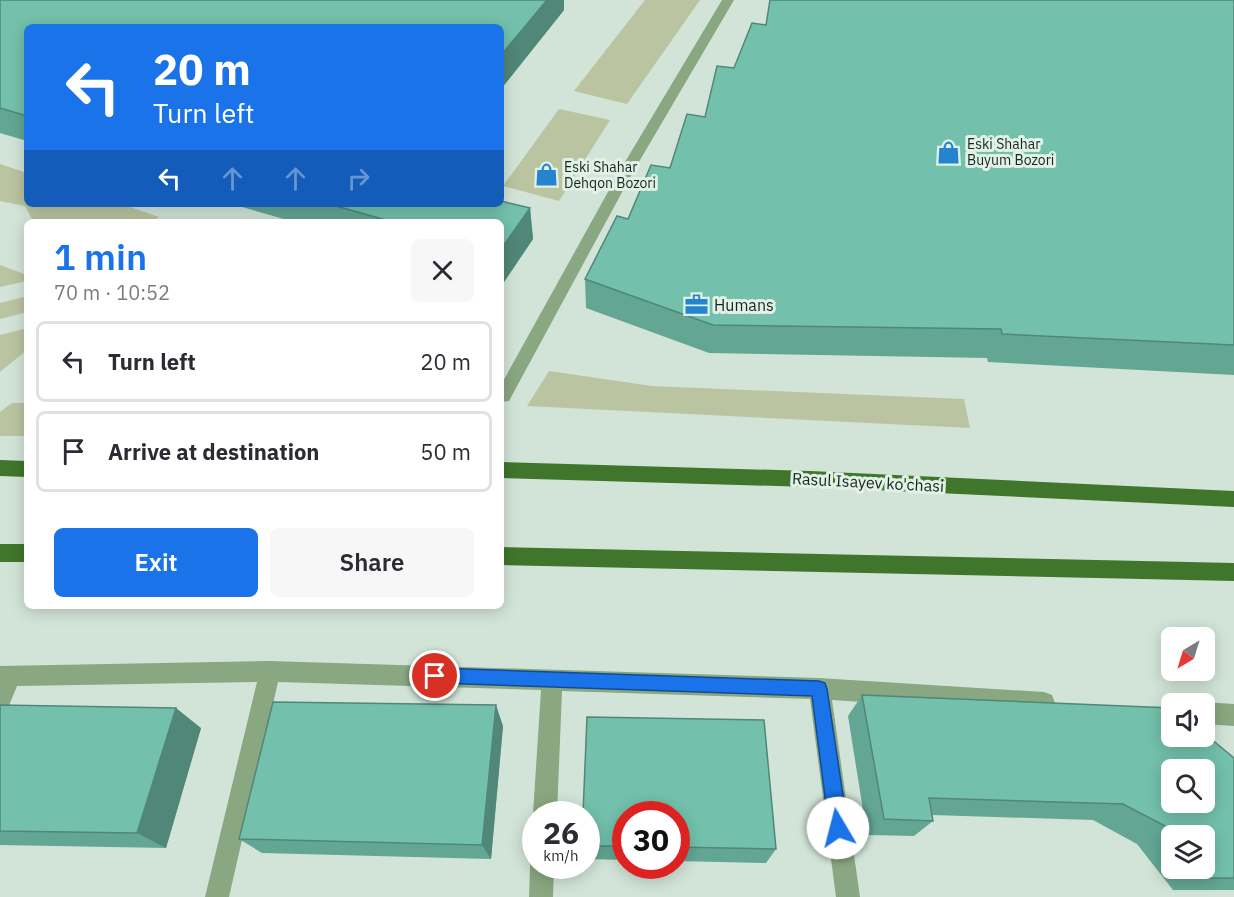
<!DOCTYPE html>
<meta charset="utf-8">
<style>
body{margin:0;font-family:"IBM Plex Sans",sans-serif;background:#f7f7f7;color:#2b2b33;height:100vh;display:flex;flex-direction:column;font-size:22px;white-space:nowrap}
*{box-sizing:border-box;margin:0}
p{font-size:20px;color:#7c7c81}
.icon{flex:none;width:33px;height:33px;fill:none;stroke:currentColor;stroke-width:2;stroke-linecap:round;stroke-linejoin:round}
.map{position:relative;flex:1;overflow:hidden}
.side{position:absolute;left:24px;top:219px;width:480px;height:390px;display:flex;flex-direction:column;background:#fff;border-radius:9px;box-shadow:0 3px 15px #0003}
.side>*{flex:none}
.hud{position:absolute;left:24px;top:24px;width:480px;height:183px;border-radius:9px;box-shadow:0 3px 15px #0003;background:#1a73e8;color:#fff;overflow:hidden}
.needle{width:39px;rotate:218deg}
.fabs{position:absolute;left:1161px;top:627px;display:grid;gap:12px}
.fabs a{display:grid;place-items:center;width:54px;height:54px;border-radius:9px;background:#fff;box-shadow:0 3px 15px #0003;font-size:30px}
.speed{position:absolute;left:522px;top:801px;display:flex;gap:12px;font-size:30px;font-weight:700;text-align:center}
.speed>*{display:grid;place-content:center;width:78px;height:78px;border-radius:50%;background:#fff;box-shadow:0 3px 15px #0003;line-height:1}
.speed small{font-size:15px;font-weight:400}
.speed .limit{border:9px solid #d22;background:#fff;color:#111}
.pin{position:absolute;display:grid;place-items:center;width:51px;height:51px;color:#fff;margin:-26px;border:3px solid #fff;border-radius:50%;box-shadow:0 2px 6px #0007}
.me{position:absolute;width:66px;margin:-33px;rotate:352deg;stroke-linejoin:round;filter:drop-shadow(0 0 4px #0008)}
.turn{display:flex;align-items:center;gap:21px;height:126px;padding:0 30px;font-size:27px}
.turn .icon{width:78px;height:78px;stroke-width:2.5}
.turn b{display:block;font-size:42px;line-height:51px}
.lanes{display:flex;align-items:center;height:57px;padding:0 30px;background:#0003;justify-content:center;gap:30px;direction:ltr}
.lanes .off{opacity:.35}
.round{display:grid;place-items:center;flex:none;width:63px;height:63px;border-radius:9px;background:#f7f7f7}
.summary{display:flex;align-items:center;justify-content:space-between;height:102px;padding:0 30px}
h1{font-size:36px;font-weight:600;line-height:45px;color:#1a73e8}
.primary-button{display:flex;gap:12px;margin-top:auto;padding:12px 30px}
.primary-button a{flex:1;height:69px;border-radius:9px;background:#1a73e8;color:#fff;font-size:24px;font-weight:600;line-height:69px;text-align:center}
.primary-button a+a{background:#f7f7f7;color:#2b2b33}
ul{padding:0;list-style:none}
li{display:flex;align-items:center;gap:18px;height:81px;margin:0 12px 9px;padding:0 18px;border:3px solid #e1e1e2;border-radius:9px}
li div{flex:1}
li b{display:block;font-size:22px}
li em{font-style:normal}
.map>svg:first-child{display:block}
</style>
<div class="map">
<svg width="1234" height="897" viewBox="0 0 1234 897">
<rect width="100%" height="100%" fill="#d2e4d8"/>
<g fill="#bac4a0">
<polygon points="645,0 700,0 627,104 574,91"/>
<polygon points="559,109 610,120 559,201 503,186"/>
<polygon points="0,164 27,173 27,204 121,204 159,217 153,222 39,222 32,219 25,206 0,201"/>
<polygon points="0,265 27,275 27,281 0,287"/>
<polygon points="27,296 27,312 0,319 0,303"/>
<polygon points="27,328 27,350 0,372 0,335"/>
<polygon points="549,371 652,386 964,399 970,428 527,406"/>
<polygon points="12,403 27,403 27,436 0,436 0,412"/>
</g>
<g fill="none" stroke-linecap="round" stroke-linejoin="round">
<g fill="#89a780" fill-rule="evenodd">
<polygon points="722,0 734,0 633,172 509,401 501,402 501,385 619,172"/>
<polygon points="270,661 819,678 1044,692 1052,695 1055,703 1052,711 1044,714 832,700 860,897 836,897 810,699 562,691 557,814 536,814 536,820 533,814 541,690 278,682 229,897 205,897 257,682 17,686 8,708 0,711 0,666"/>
<polygon points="1204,702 1234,704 1234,726 1204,724 1204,704 1201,704"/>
<polygon points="533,857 536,857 536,866 554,866 553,897 529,897 530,866"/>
</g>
<g fill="#3f762b" fill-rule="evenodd">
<polygon points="0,460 27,461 27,477 0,476"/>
<polygon points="501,462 810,471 1234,491 1234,507 810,487 501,478"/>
<rect x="0" y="544" width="27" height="18"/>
<polygon points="501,547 1234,563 1234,581 501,565"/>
</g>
</g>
<g fill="#63a694" fill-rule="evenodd">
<polygon points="0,0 564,0 564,10 505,84 27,27 27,141 0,133"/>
<polygon points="1234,0 1234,375 988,362 987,358 709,353 586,308 585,279 628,219 670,168 705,117 734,68 766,25"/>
<polygon points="232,204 501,204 530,208 533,239 504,282 501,282 501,222 294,222"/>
<path d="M862,695L1234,758V890H1173L1137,844L1093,820L932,815L933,821L914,836L867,835L848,716ZM1172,836H1204V868H1172Z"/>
<polygon points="0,705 201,728 166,848 0,845"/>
<polygon points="587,717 764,720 776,849 766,863 676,861 676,814 626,814 626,860 586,859 586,814 583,814"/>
<polygon points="503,726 491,859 262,853 239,839"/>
</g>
<g fill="#508778">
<polygon points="547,0 564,0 564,10 501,89 501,55"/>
<polygon points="530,208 533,239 504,282 501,264 501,249"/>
<polygon points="496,705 503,726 491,859 482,845"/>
<polygon points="176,708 201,728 166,848 137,833"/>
</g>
<g fill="#73c1ac" stroke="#508778" stroke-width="1.5" fill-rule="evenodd">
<polygon points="0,0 547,0 501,55 501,27 27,27 27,116 0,108"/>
<polygon points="770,0 1234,0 1234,345 1002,334 1001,329 713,325 585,279 617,216 628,219 651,165 670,168 687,114 705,117 717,66 734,68 752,23 766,25"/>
<polygon points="501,201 530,208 501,249 501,222 393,222 329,204 501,204"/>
<path d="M862,695L1172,708V736H1204V733L1234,758V878H1210L1203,868H1204V836H1176L1171,829L1123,804L929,798L933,821L884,819ZM1172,770H1204V802H1172Z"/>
<polygon points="273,702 496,705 482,845 239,839"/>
<polygon points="0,705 176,708 137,833 0,831"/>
<polygon points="587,717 764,720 776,849 676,847 676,814 626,814 626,846 586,846 586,814 583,814"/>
</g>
<polygon fill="#1a73e8" stroke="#114b97" stroke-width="1.5" points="435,668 819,681 825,683 827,689 848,828 845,834 838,837 832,834 829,828 812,696 435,683 429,681 426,676 429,670"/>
<defs>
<symbol id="shop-bare" viewBox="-9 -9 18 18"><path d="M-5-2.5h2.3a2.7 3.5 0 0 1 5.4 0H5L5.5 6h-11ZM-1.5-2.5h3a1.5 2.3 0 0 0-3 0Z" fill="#2583cf" stroke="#dff2e5" stroke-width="2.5" paint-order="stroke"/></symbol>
<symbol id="office-bare" viewBox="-9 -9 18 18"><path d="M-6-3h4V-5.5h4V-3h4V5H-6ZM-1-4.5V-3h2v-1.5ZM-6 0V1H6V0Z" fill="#2583cf" stroke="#dff2e5" stroke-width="2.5" paint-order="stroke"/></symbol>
</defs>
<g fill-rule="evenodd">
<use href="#shop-bare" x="932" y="136" width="33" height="33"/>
<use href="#shop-bare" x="530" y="158" width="33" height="33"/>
<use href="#office-bare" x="680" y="288" width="33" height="33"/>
</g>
<g text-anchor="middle" stroke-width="6" stroke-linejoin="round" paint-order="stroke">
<g font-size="14" fill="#1c231e" stroke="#dff2e5" text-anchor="start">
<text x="967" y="149">Eski Shahar<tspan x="967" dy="16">Buyum Bozori</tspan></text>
<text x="564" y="172">Eski Shahar<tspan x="564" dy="16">Dehqon Bozori</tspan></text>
</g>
<g font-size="16" fill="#1c231e" stroke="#dff2e5" text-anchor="start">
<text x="714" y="311">Humans</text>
</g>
<g font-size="16" fill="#1c231e" stroke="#dff2e5">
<text transform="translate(868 482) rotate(3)" y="6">Rasul Isayev ko'chasi</text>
</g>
</g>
</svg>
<div class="fabs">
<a><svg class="needle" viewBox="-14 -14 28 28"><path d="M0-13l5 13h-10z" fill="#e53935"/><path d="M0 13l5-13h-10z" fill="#7c7c81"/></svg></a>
<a><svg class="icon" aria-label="sound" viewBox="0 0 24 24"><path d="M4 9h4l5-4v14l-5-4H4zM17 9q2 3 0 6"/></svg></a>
<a><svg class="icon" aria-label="search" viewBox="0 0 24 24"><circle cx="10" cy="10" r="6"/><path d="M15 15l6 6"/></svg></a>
<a><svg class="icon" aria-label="layers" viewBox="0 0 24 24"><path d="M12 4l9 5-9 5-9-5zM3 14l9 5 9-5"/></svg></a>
</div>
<div class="speed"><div>26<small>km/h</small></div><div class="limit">30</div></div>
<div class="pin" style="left:435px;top:676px;background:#d93025"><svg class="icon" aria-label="arrive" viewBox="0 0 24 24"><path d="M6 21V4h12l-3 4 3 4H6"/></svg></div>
<svg class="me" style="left:838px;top:828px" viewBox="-20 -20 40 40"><circle r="19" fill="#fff"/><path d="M0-13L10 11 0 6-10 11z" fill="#1a73e8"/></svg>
<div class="hud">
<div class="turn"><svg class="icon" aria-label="left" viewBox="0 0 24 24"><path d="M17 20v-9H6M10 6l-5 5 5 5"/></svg><div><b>20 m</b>Turn left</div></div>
<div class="lanes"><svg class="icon" aria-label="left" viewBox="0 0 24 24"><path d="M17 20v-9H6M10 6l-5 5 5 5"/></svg><svg class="icon off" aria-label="ahead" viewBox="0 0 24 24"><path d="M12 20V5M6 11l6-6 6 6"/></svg><svg class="icon off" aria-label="ahead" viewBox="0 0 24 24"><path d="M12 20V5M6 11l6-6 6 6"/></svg><svg class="icon off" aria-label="right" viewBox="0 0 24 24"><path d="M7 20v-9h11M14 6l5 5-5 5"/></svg></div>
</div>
<section class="side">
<div class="summary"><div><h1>1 min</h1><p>70 m · 10:52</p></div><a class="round"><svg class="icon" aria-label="close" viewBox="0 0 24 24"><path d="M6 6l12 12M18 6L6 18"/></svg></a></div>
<ul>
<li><svg class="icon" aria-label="left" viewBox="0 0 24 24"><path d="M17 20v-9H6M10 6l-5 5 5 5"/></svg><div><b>Turn left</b></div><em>20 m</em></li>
<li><svg class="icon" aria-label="arrive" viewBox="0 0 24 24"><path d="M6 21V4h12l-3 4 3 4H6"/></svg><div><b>Arrive at destination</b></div><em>50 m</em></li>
</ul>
<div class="primary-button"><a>Exit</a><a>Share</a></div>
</section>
</div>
